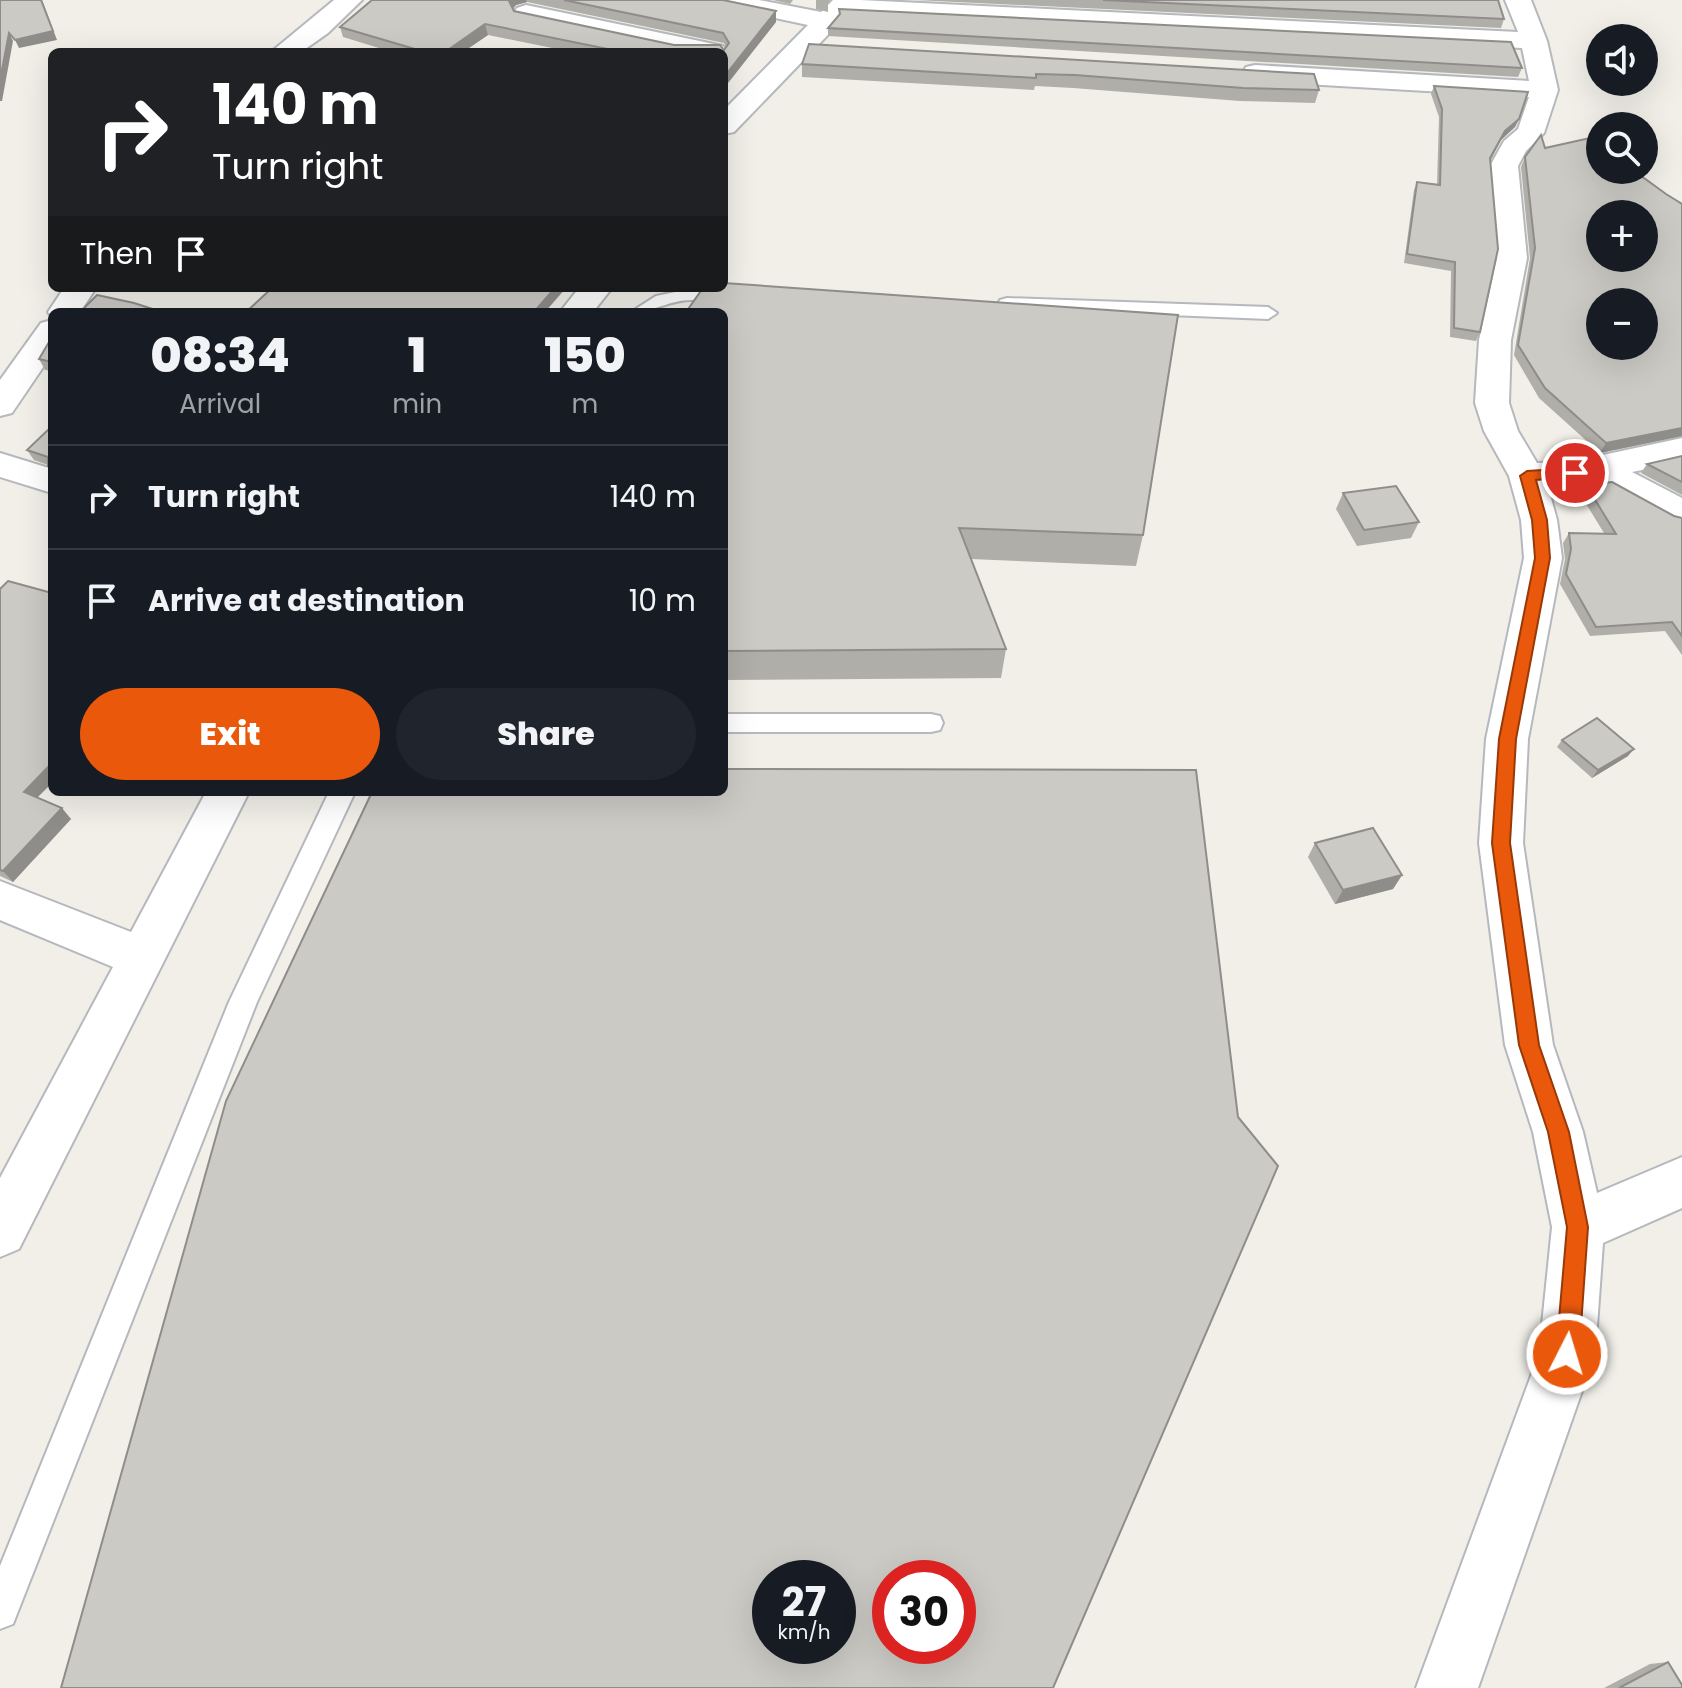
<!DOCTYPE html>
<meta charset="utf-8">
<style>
body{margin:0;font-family:Poppins,sans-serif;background:#20242c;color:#f1f3f6;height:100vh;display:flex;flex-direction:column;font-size:30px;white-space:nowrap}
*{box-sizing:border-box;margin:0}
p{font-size:26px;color:#9ea1a6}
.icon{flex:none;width:44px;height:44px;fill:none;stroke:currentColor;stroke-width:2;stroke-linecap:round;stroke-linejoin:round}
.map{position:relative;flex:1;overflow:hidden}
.side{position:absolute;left:48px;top:308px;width:680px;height:488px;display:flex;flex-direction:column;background:#171b24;border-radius:12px;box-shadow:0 8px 32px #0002}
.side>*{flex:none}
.hud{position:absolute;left:48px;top:48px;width:680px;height:244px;border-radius:12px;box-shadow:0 8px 32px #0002;background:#202124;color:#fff;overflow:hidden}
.controls{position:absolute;left:1586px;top:24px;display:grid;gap:16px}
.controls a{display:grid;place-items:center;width:72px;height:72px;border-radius:50%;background:#171b24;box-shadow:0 8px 32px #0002;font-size:40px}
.speed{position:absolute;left:752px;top:1560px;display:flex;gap:16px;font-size:40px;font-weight:700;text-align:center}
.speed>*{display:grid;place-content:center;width:104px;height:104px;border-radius:50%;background:#171b24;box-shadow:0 8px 32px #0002;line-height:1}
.speed small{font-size:20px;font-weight:400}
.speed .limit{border:12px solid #d22;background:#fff;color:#111}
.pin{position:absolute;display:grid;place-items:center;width:68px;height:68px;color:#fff;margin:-34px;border:4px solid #fff;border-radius:50%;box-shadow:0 2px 8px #0007}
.me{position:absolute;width:88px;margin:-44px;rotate:5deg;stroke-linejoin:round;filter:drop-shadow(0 0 6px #0008)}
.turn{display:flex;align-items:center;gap:28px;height:168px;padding:0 32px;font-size:36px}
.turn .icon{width:104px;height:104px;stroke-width:2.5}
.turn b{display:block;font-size:56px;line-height:68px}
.then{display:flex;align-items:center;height:76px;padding:0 32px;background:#0003;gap:16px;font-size:30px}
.eta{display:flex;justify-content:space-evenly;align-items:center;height:136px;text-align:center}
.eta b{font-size:48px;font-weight:800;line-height:56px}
.cta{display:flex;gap:16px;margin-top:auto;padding:16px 32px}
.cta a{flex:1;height:92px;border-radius:48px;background:#ea580c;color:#fff;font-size:32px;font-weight:800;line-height:92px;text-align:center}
.cta a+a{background:#20242c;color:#f1f3f6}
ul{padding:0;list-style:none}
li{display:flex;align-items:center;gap:24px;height:104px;padding:0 32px;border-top:2px solid #363941}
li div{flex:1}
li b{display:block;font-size:30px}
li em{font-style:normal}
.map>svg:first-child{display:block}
</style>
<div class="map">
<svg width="1682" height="1688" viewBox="0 0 1682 1688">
<rect width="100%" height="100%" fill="#f1efe8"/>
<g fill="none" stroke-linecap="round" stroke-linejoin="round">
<defs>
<g id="service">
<path d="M695,288L732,289L741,295C731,306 707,299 692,300C668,300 656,312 631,312L656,296Z"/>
<polygon points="1007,298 1268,307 1277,313 1268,319 1000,308 998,304 1000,300"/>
<polygon points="724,714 931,714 940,716 943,723 940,730 931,732 724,732"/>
<polygon points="329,792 355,792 257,1002 13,1624 0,1629 0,1566 229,1002"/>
</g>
<g id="minor">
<polygon points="334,0 362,0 328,33 301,52 271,52"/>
<polygon points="709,0 759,0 821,12 833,0 860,0 1518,32 1505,0 1531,0 1547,41 1558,90 1544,133 1526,151 1518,166 1527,258 1511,340 1509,403 1518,431 1537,463 1575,461 1682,438 1682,462 1632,472 1682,498 1682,527 1669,523 1592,481 1548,487 1557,520 1562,558 1528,739 1523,843 1553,1045 1583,1132 1597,1193 1682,1157 1682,1208 1603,1243 1595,1354 1478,1688 1416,1688 1539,1354 1552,1227 1533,1132 1505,1045 1479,843 1486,739 1524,558 1521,520 1509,476 1484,431 1475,403 1479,340 1497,258 1490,166 1504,141 1518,129 1529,97 1255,81 1246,79 1242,73 1246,67 1255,65 1529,81 1522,48 847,15 734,132 724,134 724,110 808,25 713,5"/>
<polygon points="526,5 714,44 723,46 727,52 724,57 724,52 676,52 517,18 513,13 517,8"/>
<polygon points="64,288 96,288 80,312 52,312 52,318 48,312"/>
<polygon points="579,288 612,288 593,312 560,312"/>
<polygon points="52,320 52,354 12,413 0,416 0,380 41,323"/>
<polygon points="0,453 52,469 52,493 0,477"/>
<polygon points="206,792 249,792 19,1249 0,1257 0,1178 113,967 0,920 0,881 131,932"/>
</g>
</defs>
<use href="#service" stroke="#b5b8bc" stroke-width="4"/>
<use href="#minor" stroke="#b5b8bc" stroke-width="4"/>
<use href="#service" fill="#fff" fill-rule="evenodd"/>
<use href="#minor" fill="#fff" fill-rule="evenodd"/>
</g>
<g fill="#afaea9" fill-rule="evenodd">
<path d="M372,0H723L776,22L724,88V52H572L488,35L463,52H392L343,37L340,27ZM527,2L724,43L726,47L724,50L674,45L514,11L513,8L516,5Z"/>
<polygon points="773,0 793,0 790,4"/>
<polygon points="816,0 830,0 828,3 828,12 816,9"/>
<polygon points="915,0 1498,0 1504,19 1501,28"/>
<polygon points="839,9 1522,68 1518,77 828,36 828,28 839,16"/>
<polygon points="809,44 1319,90 1315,103 1240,101 1073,88 1035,86 1034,90 802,77 802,64"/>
<polygon points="1434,86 1519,119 1515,127 1501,140 1491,160 1480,332 1476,341 1450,337 1451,271 1404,263 1414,190 1417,182 1437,185 1439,117 1431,94"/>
<polygon points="1545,148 1666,194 1682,204 1682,436 1600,453 1539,398 1514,355 1530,258 1521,167 1525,157"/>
<polygon points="724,312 1143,535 1136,566 971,559 1006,649 1001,678 724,680"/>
<polygon points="52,339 52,371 45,370 39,359"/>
<polygon points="52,426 52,472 48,465 34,460 27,450"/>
<polygon points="1682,456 1682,495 1641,473 1647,464"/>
<polygon points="1586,485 1682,518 1682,655 1665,631 1590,636 1560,584 1565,559 1563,543 1569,533 1604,533 1580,494"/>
<polygon points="1343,493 1419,522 1411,538 1357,546 1336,509"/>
<polygon points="0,589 38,798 71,819 13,882 0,876"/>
<polygon points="1562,740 1628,756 1592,778 1557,747"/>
<polygon points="1315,843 1402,875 1393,889 1335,904 1308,857"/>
<polygon points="1668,1662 1682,1688 1604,1688 1650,1664"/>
</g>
<g fill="#8f8d8a">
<polygon points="42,0 57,40 19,48 15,40"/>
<polygon points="509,0 526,0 527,2 516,5 511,11"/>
<polygon points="776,11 776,22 724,88 724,77"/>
<polygon points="485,24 488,35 463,52 445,52"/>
<polygon points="9,33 13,41 2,101 0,101 0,80"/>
<polygon points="1519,119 1515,127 1501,140 1487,166 1505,131"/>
<polygon points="555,288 566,288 545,312 534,312"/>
<polygon points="1682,428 1682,436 1600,453 1606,443"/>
<polygon points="1634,749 1628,756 1592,778 1598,770"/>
<polygon points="52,763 52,783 33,802 24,792"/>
<polygon points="62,808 71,819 13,882 3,871"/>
<polygon points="1402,875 1393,889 1335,904 1343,890"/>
</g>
<g fill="#cccac5" stroke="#8f8d8a" stroke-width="2" fill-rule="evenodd">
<polygon points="0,0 41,0 53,31 15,40 9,33 0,80"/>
<polygon points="372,0 509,0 509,1 514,11 674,45 720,45 724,50 729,43 723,33 564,0 723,0 776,11 724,77 724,52 617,52 618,51 485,24 445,52 425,52 340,27"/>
<polygon points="1103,0 1498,0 1504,19"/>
<polygon points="839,9 1511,42 1522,68 828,28 840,14"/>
<polygon points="809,44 1314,74 1319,90 1243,88 1075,75 1036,74 1036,78 802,64"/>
<polygon points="1434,86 1528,92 1519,119 1505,131 1490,158 1498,249 1480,332 1454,328 1455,262 1407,254 1417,182 1440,185 1442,109"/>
<path d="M1541,135L1545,148L1590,138L1600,145V170H1633L1666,194L1682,204V428L1606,443L1545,388L1518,345L1535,248L1525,157ZM1600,214H1644V258H1600ZM1600,302H1644V346H1600Z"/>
<polygon points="724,283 1178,315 1143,535 959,528 1006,649 724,651 724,312 686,312 703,288 724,288"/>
<polygon points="272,288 555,288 534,312 246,312"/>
<polygon points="97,295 134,303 162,312 80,312"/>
<polygon points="52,339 52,362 39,359 49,342"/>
<polygon points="52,426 52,467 48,466 48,457 27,450"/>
<polygon points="1682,456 1682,482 1647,464"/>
<polygon points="1612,482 1674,516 1682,518 1682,636 1672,622 1596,627 1566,574 1571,549 1569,533 1616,534 1586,485"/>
<polygon points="1396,486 1419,522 1364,530 1343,493"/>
<polygon points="8,581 52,593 52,763 24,792 62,808 3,871 0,870 0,589"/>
<polygon points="1597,718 1634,749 1598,770 1562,740"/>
<path d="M724,769L1196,770L1238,1117L1278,1166L1053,1688H61L226,1101L372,792H724ZM770,1578H838V1646H770ZM890,1578H958V1646H890Z"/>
<polygon points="1373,828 1402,875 1343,890 1315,843"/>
<polygon points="1668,1662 1682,1685 1682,1688 1619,1688"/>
</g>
<polygon fill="#ea580c" stroke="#983908" stroke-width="2" points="1575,468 1582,473 1580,476 1536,480 1547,520 1550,558 1516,739 1510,843 1539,1045 1569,1132 1588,1227 1579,1354 1576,1362 1567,1365 1559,1362 1556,1354 1567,1227 1548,1132 1519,1045 1492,843 1499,739 1535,558 1532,520 1520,476 1527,471"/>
</svg>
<div class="controls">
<a><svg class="icon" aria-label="sound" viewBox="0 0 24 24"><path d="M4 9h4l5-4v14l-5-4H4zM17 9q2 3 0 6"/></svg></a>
<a><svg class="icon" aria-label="search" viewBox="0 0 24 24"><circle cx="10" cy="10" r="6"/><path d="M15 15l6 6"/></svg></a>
<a>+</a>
<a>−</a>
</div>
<div class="speed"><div>27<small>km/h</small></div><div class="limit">30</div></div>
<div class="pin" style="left:1575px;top:473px;background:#d93025"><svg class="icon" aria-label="arrive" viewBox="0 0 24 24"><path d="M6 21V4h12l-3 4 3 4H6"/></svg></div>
<svg class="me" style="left:1567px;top:1354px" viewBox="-20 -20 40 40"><circle r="17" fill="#ea580c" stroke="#fff" stroke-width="3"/><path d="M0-11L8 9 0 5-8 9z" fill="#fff"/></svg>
<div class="hud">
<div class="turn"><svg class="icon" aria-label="right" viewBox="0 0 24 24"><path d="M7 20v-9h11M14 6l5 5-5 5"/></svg><div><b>140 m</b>Turn right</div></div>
<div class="then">Then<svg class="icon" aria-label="arrive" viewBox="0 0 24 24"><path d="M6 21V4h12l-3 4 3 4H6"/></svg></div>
</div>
<section class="side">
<div class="eta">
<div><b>08:34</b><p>Arrival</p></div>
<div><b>1</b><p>min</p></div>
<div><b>150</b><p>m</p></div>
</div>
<ul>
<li><svg class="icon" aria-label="right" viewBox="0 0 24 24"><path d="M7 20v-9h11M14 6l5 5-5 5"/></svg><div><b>Turn right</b></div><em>140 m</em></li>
<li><svg class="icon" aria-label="arrive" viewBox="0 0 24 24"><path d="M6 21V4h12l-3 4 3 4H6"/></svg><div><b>Arrive at destination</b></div><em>10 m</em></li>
</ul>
<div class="cta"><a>Exit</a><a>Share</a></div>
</section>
</div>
